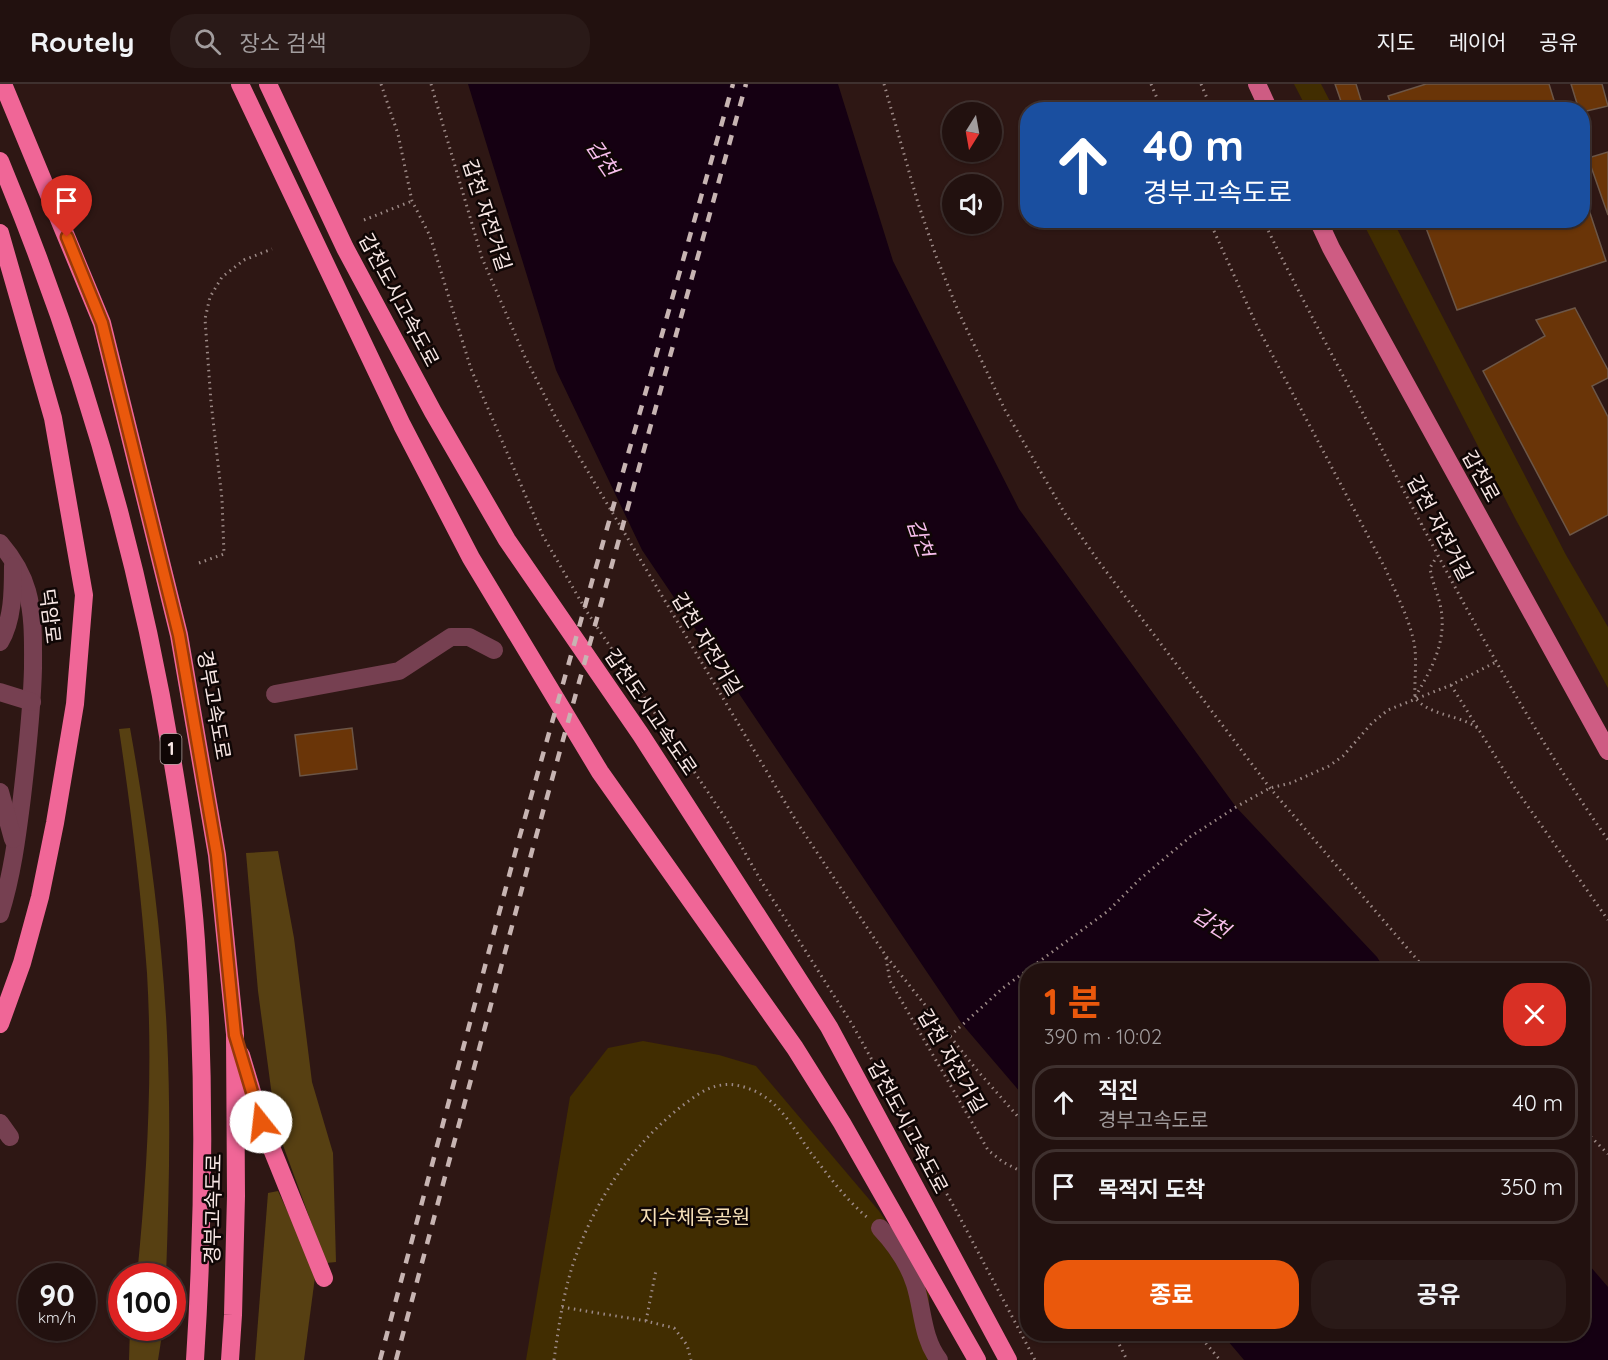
<!DOCTYPE html>
<html lang="ko">
<meta charset="utf-8">
<style>
body{margin:0;font-family:Quicksand,"Noto Sans KR",sans-serif;background:#2a1a18;color:#f1f3f6;height:100vh;display:flex;flex-direction:column;font-size:22px;white-space:nowrap}
*{box-sizing:border-box;margin:0}
p{font-size:20px;color:#a29d9e}
.icon{flex:none;width:33px;height:33px;fill:none;stroke:currentColor;stroke-width:2;stroke-linecap:round;stroke-linejoin:round}
.map{position:relative;flex:1;overflow:hidden}
.details{position:absolute;left:1020px;top:879px;width:570px;height:378px;display:flex;flex-direction:column;background:#22110f;border-radius:24px;box-shadow:0 2px 4px #0004,0 0 0 2px #3f312f}
.details>*{flex:none}
.top-card{position:absolute;left:1020px;top:18px;width:570px;height:126px;border-radius:24px;box-shadow:0 2px 4px #0004,0 0 0 2px #3f312f;background:#1a4fa0;color:#fff;overflow:hidden}
.needle{width:39px;rotate:191deg}
.controls{position:absolute;left:942px;top:18px;display:grid;gap:12px}
.controls a{display:grid;place-items:center;width:60px;height:60px;border-radius:50%;background:#22110f;box-shadow:0 2px 4px #0004,0 0 0 2px #3f312f;font-size:30px}
.speed{position:absolute;left:18px;top:1179px;display:flex;gap:12px;font-size:30px;font-weight:700;text-align:center}
.speed>*{display:grid;place-content:center;width:78px;height:78px;border-radius:50%;background:#22110f;box-shadow:0 2px 4px #0004,0 0 0 2px #3f312f;line-height:1}
.speed small{font-size:15px;font-weight:400}
.speed .limit{border:9px solid #d22;background:#fff;color:#111}
.pin{position:absolute;display:grid;place-items:center;width:51px;height:51px;color:#fff;margin:-62px -26px;border-radius:50% 50% 50% 0;rotate:-45deg;box-shadow:0 0 6px #0007}
.pin .icon{rotate:45deg}
.me{position:absolute;width:66px;margin:-33px;rotate:344deg;stroke-linejoin:round;filter:drop-shadow(0 0 4px #0008)}
.turn{display:flex;align-items:center;gap:21px;height:126px;padding:0 24px;font-size:27px}
.turn .icon{width:78px;height:78px;stroke-width:2.5}
.turn b{display:block;font-size:42px;line-height:51px}
.round{display:grid;place-items:center;flex:none;width:63px;height:63px;border-radius:24px;background:#2a1a18}
.head{display:flex;align-items:center;justify-content:space-between;height:102px;padding:0 24px}
h1{font-size:36px;font-weight:700;line-height:45px;color:#ea580c}
.button{display:flex;gap:12px;margin-top:auto;padding:12px 24px}
.button a{flex:1;height:69px;border-radius:24px;background:#ea580c;color:#fff;font-size:24px;font-weight:700;line-height:69px;text-align:center}
.button a+a{background:#2a1a18;color:#f1f3f6}
ul{padding:0;list-style:none}
li{display:flex;align-items:center;gap:18px;height:75px;margin:0 12px 9px;padding:0 12px;border:3px solid #3f312f;border-radius:24px}
li div{flex:1}
li b{display:block;font-size:22px}
li em{font-style:normal}
header{display:flex;align-items:center;gap:36px;box-sizing:border-box;height:84px;padding:0 30px;background:#22110f;border-bottom:2px solid #3f312f}
header strong{font-size:28px}
nav{display:flex;gap:33px;margin-inline-start:auto;font-size:21px}
.search{width:420px;height:54px;background:#2a1a18;display:flex;align-items:center;gap:15px;box-sizing:border-box;padding:0 21px;border-radius:24px;color:#a29d9e;font-size:22px}
.map>svg:first-child{display:block}
</style>
<header>
<strong>Routely</strong>
<div class="search"><svg class="icon" aria-label="search" viewBox="0 0 24 24"><circle cx="10" cy="10" r="6"/><path d="M15 15l6 6"/></svg>장소 검색</div>
<nav><a>지도</a><a>레이어</a><a>공유</a></nav>
</header>
<div class="map">
<svg width="1608" height="1276" viewBox="0 0 1608 1276">
<rect width="100%" height="100%" fill="#2e1714"/>
<g fill="#412d01">
<polygon points="1294,0 1321,0 1334,25 1307,25"/>
<polygon points="1362,137 1393,137 1566,471 1608,543 1608,604 1516,436"/>
<polygon points="643,957 719,971 756,982 879,1127 906,1167 929,1210 927,1276 526,1276 570,1013 608,964"/>
</g>
<g fill="#574012">
<path d="M130,644C148,745 162,848 167,951C171,1032 169,1112 166,1192H137C147,1092 153,990 147,889C141,807 131,726 119,645Z"/>
<polygon points="278,767 294,854 312,998 333,1069 336,1178 326,1179 276,1042 258,907 246,769"/>
<polygon points="278,1107 305,1165 315,1193 304,1276 255,1276 268,1109"/>
<polygon points="130,1244 163,1244 158,1276 129,1276"/>
</g>
<g fill="#150012">
<polygon points="468,0 838,0 893,177 1019,425 1236,723 1377,873 1385,886 1028,886 1027,1016 962,940 642,466 556,286"/>
<polygon points="1583,1174 1608,1203 1608,1276 1244,1276 1222,1250 1582,1250"/>
</g>
<g fill="#6a3508" stroke="#6c5647" stroke-width="1.5">
<polygon points="1335,0 1356,0 1364,26 1344,26"/>
<polygon points="1426,0 1549,0 1557,26 1393,26 1388,12"/>
<polygon points="1571,0 1602,0 1608,22 1582,28 1582,26 1579,26"/>
<polygon points="1608,68 1608,131 1588,74"/>
<polygon points="1582,105 1606,177 1457,226 1423,136 1582,136"/>
<polygon points="1575,224 1608,286 1608,294 1592,302 1608,333 1608,431 1570,451 1483,287 1545,252 1536,236"/>
<polygon points="352,644 357,685 300,692 295,651"/>
</g>
<g fill="none" stroke-linecap="round" stroke-linejoin="round">
<g stroke="#9c8986" stroke-width="3" stroke-dasharray="1.5 4.5" stroke-linecap="butt">
<polyline points="381,0 398,50 412,117 430,152 471,285 543,452 587,528 726,735 761,797 852,940 958,1130 1035,1276"/>
<polyline points="431,0 482,174 525,273 556,334 798,740 886,872 976,985 1028,1044"/>
<polyline points="884,0 918,119 936,172 959,229 1005,326 1064,428 1099,478 1270,704 1426,886"/>
<polyline points="1151,0 1162,26"/>
<polyline points="1201,0 1212,26"/>
<polyline points="364,136 412,117"/>
<path d="M1209,136L1257,242L1385,484C1395,507 1407,530 1413,554C1418,573 1414,594 1415,614C1432,633 1459,630 1479,645"/>
<path d="M1263,136C1302,216 1344,293 1385,371C1454,502 1522,634 1608,756"/>
<polyline points="199,479 224,470 222,415 211,318 205,235 210,213 222,193 244,176 272,165"/>
<polyline points="1451,601 1515,704 1608,836"/>
<path d="M1415,613C1433,583 1448,555 1440,520C1437,508 1432,497 1430,484L1437,472"/>
<polyline points="886,874 890,897 988,1066 1003,1078 1028,1091"/>
<polyline points="950,952 1003,904 1108,827 1140,795 1190,753 1236,723 1270,704 1291,699 1329,682 1343,672 1372,639 1388,626 1451,601 1496,578"/>
<polyline points="1582,1044 1608,1070"/>
<polyline points="562,1223 646,1237 674,1244 687,1261 691,1276"/>
<polyline points="646,1237 656,1186"/>
<polyline points="1114,1250 1127,1276"/>
<polyline points="1198,1250 1220,1276"/>
<path d="M554,1276C559,1240 564,1203 577,1169C598,1112 634,1059 682,1022C694,1013 706,1003 722,1001C734,999 746,1003 757,1008C782,1021 795,1047 811,1069C828,1091 846,1116 868,1134"/>
</g>
<g stroke="#764051" stroke-width="18">
<path d="M0,459C12,473 22,489 27,507C34,532 33,559 33,584C32,627 27,670 22,713C17,753 12,792 0,830"/>
<path d="M0,558C13,536 13,507 13,482"/>
<polyline points="0,608 32,618"/>
<polyline points="275,610 399,587 451,553 469,553 494,566"/>
<polyline points="0,708 13,755"/>
<polyline points="0,1039 10,1053"/>
<path d="M880,1144C895,1160 908,1178 915,1200C923,1225 922,1254 939,1276"/>
</g>
<g stroke="#ce5c83" stroke-width="18">
<polyline points="1257,0 1269,26"/>
<polyline points="1318,136 1331,164 1608,667"/>
</g>
<g stroke="#f06697" stroke-width="18">
<polyline points="3,0 102,239 179,551 217,771 235,950 236,1112 233,1231 230,1276"/>
<polyline points="240,0 402,341 471,474 600,688 795,964 842,1039 977,1276"/>
<polyline points="268,0 345,164 433,328 507,456 641,651 829,943 1008,1276"/>
<path d="M0,77C80,269 138,468 172,674C182,734 192,796 196,857C205,997 204,1137 195,1276"/>
<polyline points="0,149 53,334 84,511 75,620 55,739 40,813 22,879 0,940"/>
<polyline points="241,971 261,1038 324,1194"/>
</g>
<g stroke="#c7b4b2" stroke-width="4.5" stroke-dasharray="10 10" stroke-linecap="butt">
<polyline points="380,1276 517,762 733,0"/>
<polyline points="396,1276 532,767 746,0"/>
</g>
</g>
<g fill="none" stroke-linecap="round" stroke-linejoin="round">
<defs>
<polyline id="route" points="67,153 102,239 179,551 217,771 235,951 261,1038"/>
</defs>
<use href="#route" stroke="#983908" stroke-width="15"/>
<use href="#route" stroke="#ea580c" stroke-width="10"/>
</g>
<g text-anchor="middle" stroke-width="5" stroke-linejoin="round" paint-order="stroke">
<rect fill="#0f0605" stroke="#b1a3a1" stroke-width="1.5" x="160.5" y="650" width="21" height="30" rx="4.5"/>
<g font-size="18" font-weight="bold" fill="#f7e6e4">
<text x="171" y="671">1</text>
</g>
<g font-size="20" fill="#f7e6e4" stroke="#0f0605">
<text transform="translate(487 131) rotate(72)" y="7">갑천 자전거길</text>
<text transform="translate(399 216) rotate(62)" y="7">갑천도시고속도로</text>
<text transform="translate(1481 392) rotate(61)" y="7">갑천로</text>
<text transform="translate(1440 444) rotate(62)" y="7">갑천 자전거길</text>
<text transform="translate(50 532) rotate(83)" y="7">덕암로</text>
<text transform="translate(707 560) rotate(59)" y="7">갑천 자전거길</text>
<text transform="translate(214 621) rotate(80)" y="7">경부고속도로</text>
<text transform="translate(651 628) rotate(56)" y="7">갑천도시고속도로</text>
<text transform="translate(952 977) rotate(60)" y="7">갑천 자전거길</text>
<text transform="translate(908 1043) rotate(62)" y="7">갑천도시고속도로</text>
<text transform="translate(213 1125) rotate(-89)" y="7">경부고속도로</text>
</g>
<g font-size="20" fill="#f7e0b8" stroke="#0f0605">
<text x="695" y="1140">지수체육공원</text>
</g>
<g font-size="21" font-style="italic" fill="#f6bdea" stroke="#0f0605">
<text transform="translate(602 74) rotate(56)" y="7">갑천</text>
<text transform="translate(920 454) rotate(71)" y="7">갑천</text>
<text transform="translate(1211 839) rotate(32)" y="7">갑천</text>
</g>
</g>
</svg>
<div class="controls">
<a><svg class="needle" viewBox="-14 -14 28 28"><path d="M0-13l5 13h-10z" fill="#e53935"/><path d="M0 13l5-13h-10z" fill="#a29d9e"/></svg></a>
<a><svg class="icon" aria-label="sound" viewBox="0 0 24 24"><path d="M4 9h4l5-4v14l-5-4H4zM17 9q2 3 0 6"/></svg></a>
</div>
<div class="speed"><div>90<small>km/h</small></div><div class="limit">100</div></div>
<div class="pin" style="left:67px;top:153px;background:#d93025"><svg class="icon" aria-label="arrive" viewBox="0 0 24 24"><path d="M6 21V4h12l-3 4 3 4H6"/></svg></div>
<svg class="me" style="left:261px;top:1038px" viewBox="-20 -20 40 40"><circle r="19" fill="#fff"/><path d="M0-13L10 11 0 6-10 11z" fill="#ea580c"/></svg>
<div class="top-card">
<div class="turn"><svg class="icon" aria-label="ahead" viewBox="0 0 24 24"><path d="M12 20V5M6 11l6-6 6 6"/></svg><div><b>40 m</b>경부고속도로</div></div>
</div>
<section class="details">
<div class="head"><div><h1>1 분</h1><p>390 m · 10:02</p></div><a class="round" style="background:#d93025;color:#fff"><svg class="icon" aria-label="close" viewBox="0 0 24 24"><path d="M6 6l12 12M18 6L6 18"/></svg></a></div>
<ul>
<li><svg class="icon" aria-label="ahead" viewBox="0 0 24 24"><path d="M12 20V5M6 11l6-6 6 6"/></svg><div><b>직진</b><p>경부고속도로</p></div><em>40 m</em></li>
<li><svg class="icon" aria-label="arrive" viewBox="0 0 24 24"><path d="M6 21V4h12l-3 4 3 4H6"/></svg><div><b>목적지 도착</b></div><em>350 m</em></li>
</ul>
<div class="button"><a>종료</a><a>공유</a></div>
</section>
</div>
